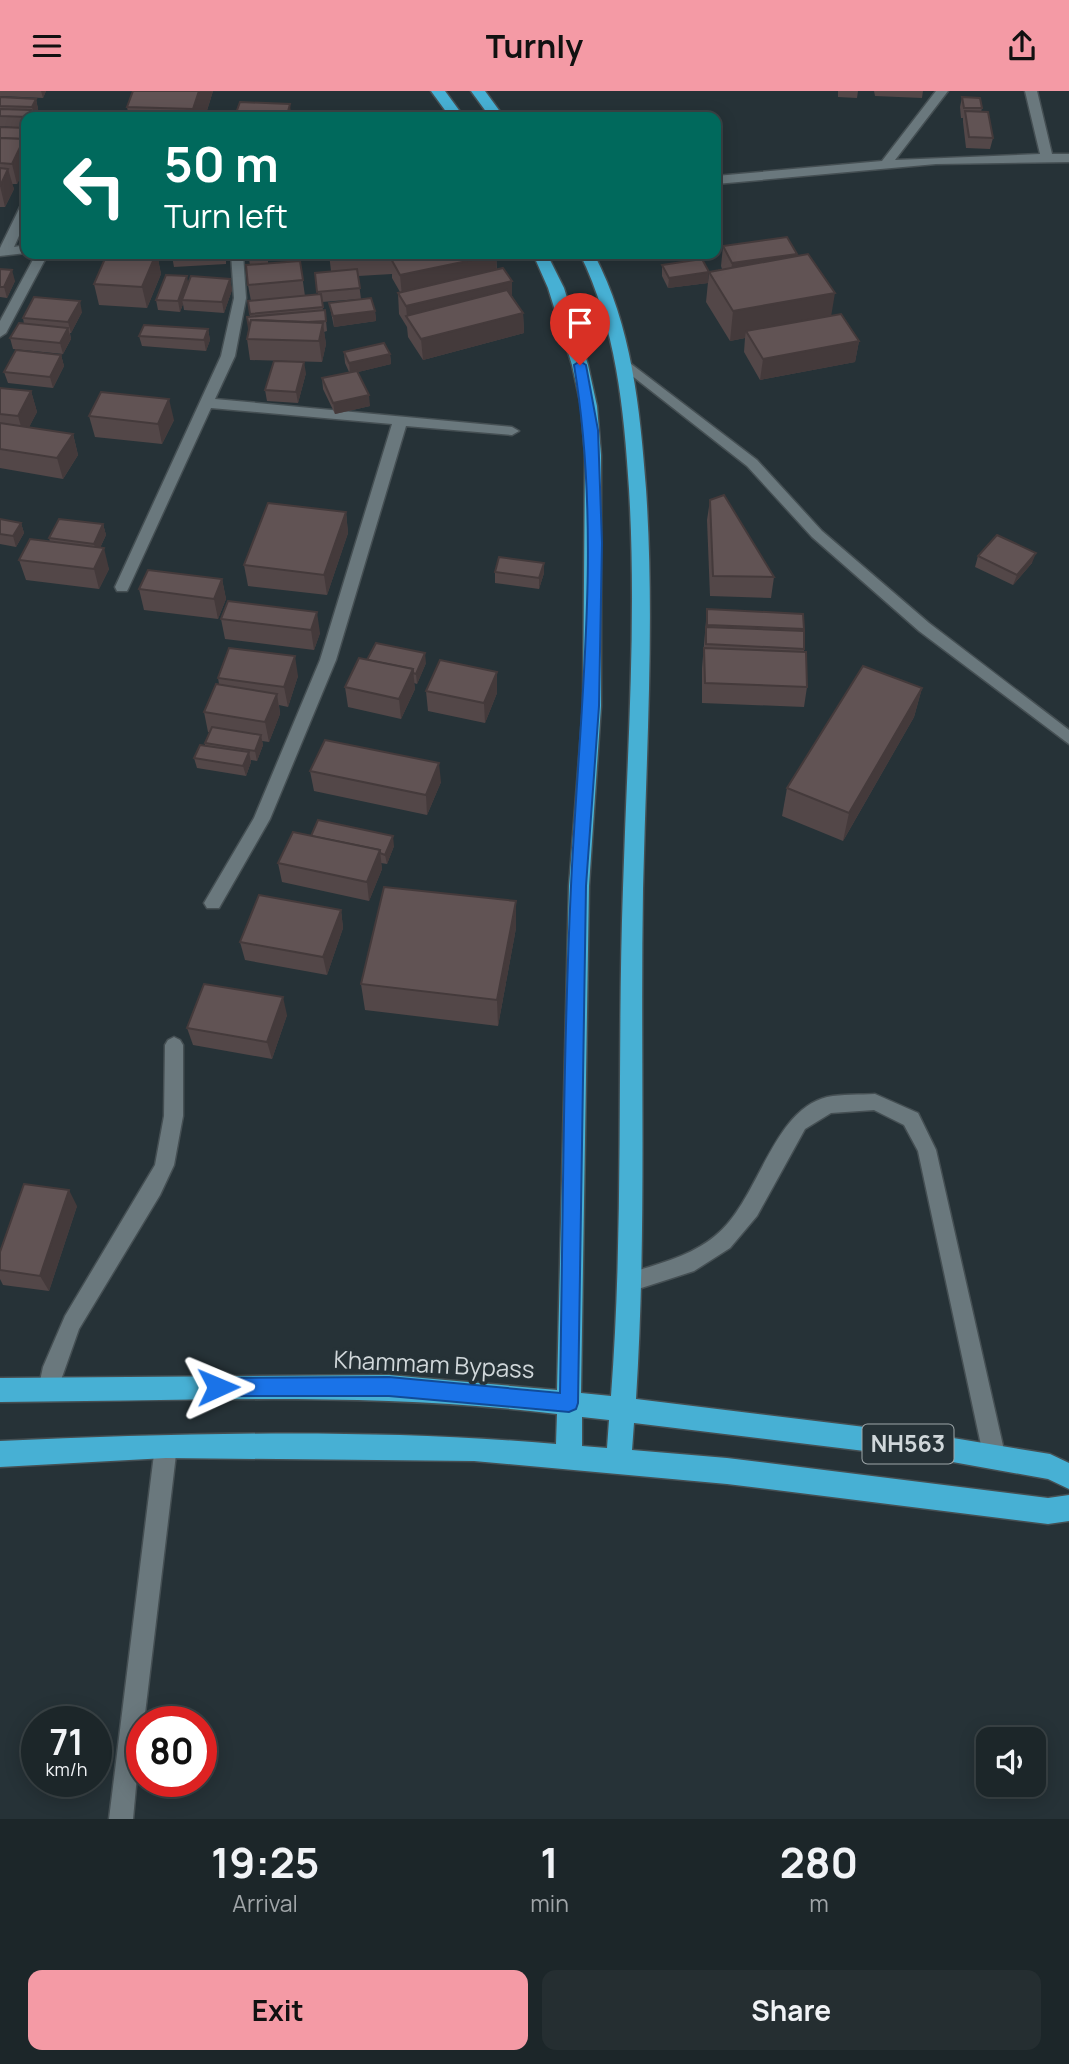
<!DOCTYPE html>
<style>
body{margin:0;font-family:Manrope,sans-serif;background:#252e31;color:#f1f3f6;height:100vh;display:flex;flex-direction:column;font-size:26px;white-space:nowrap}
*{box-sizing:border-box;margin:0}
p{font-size:23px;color:#a0a5a8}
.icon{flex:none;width:38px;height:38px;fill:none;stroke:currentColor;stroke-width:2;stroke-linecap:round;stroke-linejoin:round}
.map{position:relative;height:1728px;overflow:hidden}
.panel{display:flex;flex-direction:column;background:#1c2629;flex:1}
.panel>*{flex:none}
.banner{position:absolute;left:21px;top:21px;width:700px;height:147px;border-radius:14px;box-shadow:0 4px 18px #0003,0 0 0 2px #3a4346;background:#00695c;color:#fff;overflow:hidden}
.tools{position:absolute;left:976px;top:1636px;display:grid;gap:14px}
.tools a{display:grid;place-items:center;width:70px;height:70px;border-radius:14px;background:#1c2629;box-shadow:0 4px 18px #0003,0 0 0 2px #3a4346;font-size:35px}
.speed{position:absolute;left:21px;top:1615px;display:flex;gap:14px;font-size:35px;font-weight:700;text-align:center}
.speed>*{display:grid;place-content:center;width:91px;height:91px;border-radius:50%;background:#1c2629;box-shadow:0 4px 18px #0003,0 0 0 2px #3a4346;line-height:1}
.speed small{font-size:18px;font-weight:400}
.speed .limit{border:10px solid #d22;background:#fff;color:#111}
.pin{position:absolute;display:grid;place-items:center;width:60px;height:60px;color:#fff;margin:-72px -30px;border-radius:50% 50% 50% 0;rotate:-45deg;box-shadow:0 0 7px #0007}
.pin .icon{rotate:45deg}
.me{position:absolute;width:77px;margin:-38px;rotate:89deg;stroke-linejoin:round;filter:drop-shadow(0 0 5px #0008)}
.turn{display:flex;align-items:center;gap:24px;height:147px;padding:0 28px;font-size:32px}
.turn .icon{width:91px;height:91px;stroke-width:2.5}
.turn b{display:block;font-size:49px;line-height:60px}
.eta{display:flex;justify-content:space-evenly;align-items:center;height:119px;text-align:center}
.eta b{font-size:42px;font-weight:700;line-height:49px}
.button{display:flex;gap:14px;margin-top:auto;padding:14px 28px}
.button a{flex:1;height:80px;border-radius:14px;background:#f49aa5;color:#111;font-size:28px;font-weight:700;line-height:80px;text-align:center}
.button a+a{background:#252e31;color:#f1f3f6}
header{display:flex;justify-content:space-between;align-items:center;height:91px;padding:0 28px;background:#f49aa5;color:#111;font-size:32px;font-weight:700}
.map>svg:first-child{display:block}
</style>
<header><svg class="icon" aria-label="menu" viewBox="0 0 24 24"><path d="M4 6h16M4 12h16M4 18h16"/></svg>Turnly<svg class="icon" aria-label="share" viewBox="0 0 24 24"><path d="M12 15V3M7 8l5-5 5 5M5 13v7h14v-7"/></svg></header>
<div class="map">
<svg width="1069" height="1728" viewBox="0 0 1069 1728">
<rect width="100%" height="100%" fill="#263237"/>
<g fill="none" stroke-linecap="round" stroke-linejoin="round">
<defs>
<g id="minor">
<polygon points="936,0 948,0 895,69 1040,63 1025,0 1037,0 1052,63 1069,63 1069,71 936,73 716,93 716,85 882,70"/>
<polygon points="26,112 26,129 14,156 26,154 26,162 0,165 0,157 20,116"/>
<polygon points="36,163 48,163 6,242 0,246 0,230"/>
<polygon points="231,163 243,163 246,207 235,265 215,308 512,336 519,340 512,344 406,335 336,569 270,728 219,817 207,817 204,812 254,727 320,569 392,333 211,317 129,496 127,500 117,500 115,496 221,265 234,207"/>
<polygon points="622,266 757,369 822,440 929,532 1069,639 1069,653 919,540 812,446 747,375 617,273 617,267"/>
<polygon points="174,946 180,949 183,954 183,1025 174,1074 160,1104 79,1238 55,1306 48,1309 41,1306 38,1299 43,1276 65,1225 155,1074 164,1025 165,954 168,949"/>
<path d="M875,1003L918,1022L936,1059L1006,1368L1002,1375L995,1378L988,1375L984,1368L918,1060L904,1034L874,1019L831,1022L805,1038L757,1125L730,1157L694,1180L629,1201L622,1199L619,1192L622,1185C654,1173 687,1168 715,1145C759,1110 771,1020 827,1006C842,1003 860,1004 875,1003Z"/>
<polygon points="166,1345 173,1348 177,1355 144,1631 142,1631 133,1728 109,1728 155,1355 159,1348"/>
</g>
<g id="highway">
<polygon points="431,0 445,0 464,26 450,26"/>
<polygon points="471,0 485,0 504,26 490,26"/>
<path d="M533,163H547L564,197L588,274L597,315L601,364V615L589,795L581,1302L611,1305C624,1136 617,966 623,797C627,664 637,532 629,398C624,318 616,236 580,163H594C632,235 640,318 646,398C655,532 646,665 643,798C640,968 647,1138 636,1308L947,1346L1050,1363L1069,1372V1398L1048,1388L947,1370L634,1332L632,1359L727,1367L1048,1407L1069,1404V1430L1048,1433L727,1393L474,1370L166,1367L0,1376V1350C185,1342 372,1337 556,1353L557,1323C372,1300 186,1310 0,1311V1287L389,1284L557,1299L569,795L583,615L585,364L581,315L572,274L548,197ZM582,1326L609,1329L607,1357L582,1355Z"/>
</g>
</defs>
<use href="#minor" stroke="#454f53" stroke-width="3"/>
<use href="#highway" stroke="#454f53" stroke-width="3"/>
<use href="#minor" fill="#6a787d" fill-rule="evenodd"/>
<use href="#highway" fill="#47b0d4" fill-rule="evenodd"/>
</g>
<g fill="#534748">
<polygon points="0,0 46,0 43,7 0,5"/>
<polygon points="213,0 205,26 129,26 127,16"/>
<polygon points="838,0 858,0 857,7 838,6"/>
<polygon points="874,0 923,0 922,7 875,5"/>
<polygon points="0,6 36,8 38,18 34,26 26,26 26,37 0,35"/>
<polygon points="962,6 982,17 981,21 993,47 990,58 966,57 963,31 963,27 961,27 960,16"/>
<polygon points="236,22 291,24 290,26 237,26"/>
<polygon points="0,36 26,37 26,75 17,93 12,93 14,98 5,116 0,116"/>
<polygon points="723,155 797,163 797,165 831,225 859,250 855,271 760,289 744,261 745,247 730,250 706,211 709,181 722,178 721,175"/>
<polygon points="157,163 161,183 147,217 99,214 94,193"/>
<polygon points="226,163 226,173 174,176 172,165"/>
<polygon points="248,163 268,163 268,173 300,170 305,205 318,203 315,182 331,180 329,163 392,163 392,166 397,165 397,163 496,163 497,178 512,190 512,205 523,222 524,242 423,269 408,246 407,236 399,223 398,202 400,201 392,187 392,183 358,185 361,208 375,220 376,230 334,236 329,212 359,208 322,211 323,219 325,219 327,240 324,241 326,253 322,271 250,269 247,248 250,226 248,210 251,210 248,194 250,174"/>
<polygon points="284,163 313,163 313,168 285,169"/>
<polygon points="662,174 708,192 668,197 662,185"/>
<polygon points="0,178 15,190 7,207 0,206"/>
<polygon points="230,188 232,199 224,222 184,219 183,213 180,221 158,219 156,209 189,192"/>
<polygon points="82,221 71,242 70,242 71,248 63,263 13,258 10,247 24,233 23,227"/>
<polygon points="208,238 210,249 206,260 142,255 139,245"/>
<polygon points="344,261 390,263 391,273 358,281 370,315 335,323 323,298 322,287 349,281 345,272"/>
<polygon points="61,264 64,275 53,297 8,292 4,281"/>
<polygon points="306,282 298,312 267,310 265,299"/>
<polygon points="0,297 31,300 37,321 29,336 73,343 78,364 63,388 0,377"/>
<polygon points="89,325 174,329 162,353 95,346"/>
<polygon points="710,409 774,486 771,507 710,505 707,429"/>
<polygon points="346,421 348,442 327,504 248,495 244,474"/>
<polygon points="0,428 21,432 24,442 16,456 0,453"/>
<polygon points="103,433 106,444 100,457 109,478 99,498 26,489 19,469 50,451 49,447"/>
<polygon points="978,465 1032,472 1013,494 975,476"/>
<polygon points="544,472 544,482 539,498 495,492 495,481"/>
<polygon points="222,488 226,508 218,528 144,519 139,498"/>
<polygon points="228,510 320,542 314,559 225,548 221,528"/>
<polygon points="707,518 804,538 804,561 807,596 804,616 702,612 702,577"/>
<polygon points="426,572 417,593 414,592 415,598 401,628 348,616 345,596"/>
<polygon points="497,581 497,602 485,632 428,620 426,600"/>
<polygon points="298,585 288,616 279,614 280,623 269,651 262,650 263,654 257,670 251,669 251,671 246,685 197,677 194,667 205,655 205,652 210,641 208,641 204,621 219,593 218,587"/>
<polygon points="922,597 914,626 843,750 782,725 787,697"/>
<polygon points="310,680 441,691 427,724 314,700"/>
<polygon points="311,745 394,755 387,773 381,772 382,778 369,810 282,791 278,772"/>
<polygon points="341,819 343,837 327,884 245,869 240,851"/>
<polygon points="516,837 498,935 365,919 361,893"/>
<polygon points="287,924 272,968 193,954 187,937"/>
<polygon points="77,1115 49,1200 3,1194 0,1188 0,1161"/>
</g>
<g fill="#443a3b">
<polygon points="41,0 46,0 43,7"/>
<polygon points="199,0 213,0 205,26 195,26 193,18"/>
<polygon points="36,8 38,18 34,26 32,16"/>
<polygon points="290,13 291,24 290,26 287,26"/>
<polygon points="26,37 26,75 17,93 12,73"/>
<polygon points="8,78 14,98 5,116 0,95"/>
<polygon points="157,163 161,183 147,217 142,196"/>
<polygon points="797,163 794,184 730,193 732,172"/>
<polygon points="496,164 497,185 402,205 400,184"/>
<polygon points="12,179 15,190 7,207 4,196"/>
<polygon points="709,181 708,192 668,197 669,187"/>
<polygon points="187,185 189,196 182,209 183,213 180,221 178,210"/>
<polygon points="230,188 232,199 224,222 222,211"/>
<polygon points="512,190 512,211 407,226 406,215"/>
<polygon points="835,202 830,232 746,240 745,247 730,250 733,220"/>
<polygon points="80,210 82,221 71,242 68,231"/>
<polygon points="375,220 376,230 334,236 333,225"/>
<polygon points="523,222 524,242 423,269 421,248"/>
<polygon points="323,232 326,253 322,271 319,250"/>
<polygon points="68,237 71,248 63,263 60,252"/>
<polygon points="208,238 210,249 206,260 204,249"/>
<polygon points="859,250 855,271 760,289 763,268"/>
<polygon points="390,263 391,273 350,283 349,272"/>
<polygon points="61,264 64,275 53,297 50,286"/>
<polygon points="304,271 306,282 298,312 296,301"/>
<polygon points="31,300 37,321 24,346 18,325"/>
<polygon points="369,304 370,315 335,323 333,312"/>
<polygon points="169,308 174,329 162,353 158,333"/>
<polygon points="73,343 78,364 63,388 57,367"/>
<polygon points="346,421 348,442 327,504 324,484"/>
<polygon points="21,432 24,442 16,456 13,445"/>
<polygon points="103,433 106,444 97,463 94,453"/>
<polygon points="104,457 109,478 99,498 94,478"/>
<polygon points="1036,462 1032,472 1013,494 1017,484"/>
<polygon points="544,472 544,482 539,498 539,487"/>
<polygon points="222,488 226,508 218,528 214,508"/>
<polygon points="317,521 320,542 314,559 311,539"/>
<polygon points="425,562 426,572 417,593 416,583"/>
<polygon points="295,565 298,585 288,616 284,596"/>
<polygon points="413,578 415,598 401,628 399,608"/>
<polygon points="497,581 497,602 485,632 484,612"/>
<polygon points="922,597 914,626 843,750 849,722"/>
<polygon points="277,603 280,623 269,651 265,631"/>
<polygon points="261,644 263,654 257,670 255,660"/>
<polygon points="249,661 251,671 246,685 243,675"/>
<polygon points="439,672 441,691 427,724 426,704"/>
<polygon points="393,745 394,755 387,773 385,764"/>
<polygon points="380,759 382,778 369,810 367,791"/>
<polygon points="516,810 516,837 498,935 497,909"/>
<polygon points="341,819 343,837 327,884 323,866"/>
<polygon points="283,906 287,924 272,968 267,951"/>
<polygon points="69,1099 77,1115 49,1200 40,1185"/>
</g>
<g fill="#615354" stroke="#443a3b" stroke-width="2">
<polygon points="133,0 199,0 193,18 127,16"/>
<polygon points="0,6 36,8 32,16 0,15"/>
<polygon points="962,6 980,7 982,17 964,17"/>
<polygon points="240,11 290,13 287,24 236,22"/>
<polygon points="0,18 31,19 28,26 0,25"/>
<polygon points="965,20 988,21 993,47 969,46"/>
<polygon points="0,36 26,37 21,48 0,47"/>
<polygon points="0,47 24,48 12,73 0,72"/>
<polygon points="0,77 8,78 0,95"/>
<polygon points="787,146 797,163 732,172 723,155"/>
<polygon points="107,163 156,163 142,196 94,193"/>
<polygon points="172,163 217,163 172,165"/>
<polygon points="329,163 386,163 330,166"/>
<polygon points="407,163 496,163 496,164 400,184 390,166"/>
<polygon points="808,163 835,202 733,220 709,181"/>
<polygon points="702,168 709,181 669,187 662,174"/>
<polygon points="300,170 303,189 248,194 246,174"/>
<polygon points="503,177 512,190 406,215 398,202"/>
<polygon points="0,178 12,179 4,196 0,196"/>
<polygon points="357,178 360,197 317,201 315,182"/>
<polygon points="166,184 187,185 178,210 156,209"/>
<polygon points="191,185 230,188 222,211 182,209"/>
<polygon points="507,199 523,222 421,248 406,225"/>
<polygon points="321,203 323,216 250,223 248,210"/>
<polygon points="34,206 80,210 68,231 23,227"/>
<polygon points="371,207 375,220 333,225 329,212"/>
<polygon points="325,219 326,230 308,231 251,229 249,237 247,226"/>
<polygon points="841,223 859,250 763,268 746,240"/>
<polygon points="251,229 323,232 319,250 247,248"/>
<polygon points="19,232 68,237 60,252 10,247"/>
<polygon points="144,234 208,238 204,249 139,245"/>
<polygon points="384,252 390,263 349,272 344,261"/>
<polygon points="16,259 61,264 50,286 4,281"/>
<polygon points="274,270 304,271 296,301 265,299"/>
<polygon points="357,280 369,304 333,312 322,287"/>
<polygon points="0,297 31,300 18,325 0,323"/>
<polygon points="101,301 169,308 158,333 89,325"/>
<polygon points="0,332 73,343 57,367 0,358"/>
<polygon points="724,404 774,486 713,485 710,409"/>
<polygon points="268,412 346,421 324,484 244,474"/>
<polygon points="0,428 21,432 13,445 0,443"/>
<polygon points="59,428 103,433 94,453 49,447"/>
<polygon points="997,444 1036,462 1017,484 978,465"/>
<polygon points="30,448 104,457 94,478 19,469"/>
<polygon points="499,466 544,472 539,487 495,481"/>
<polygon points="148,479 222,488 214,508 139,498"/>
<polygon points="228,510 317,521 311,539 221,528"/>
<polygon points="707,518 803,523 804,538 707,534"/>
<polygon points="706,536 804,540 804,558 706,553"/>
<polygon points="376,552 425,562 416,583 413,582 413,578 367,569"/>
<polygon points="229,557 295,565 284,596 218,587"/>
<polygon points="704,557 806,561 807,596 705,592"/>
<polygon points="359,567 413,578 399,608 345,596"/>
<polygon points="440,569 497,581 484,612 426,600"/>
<polygon points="863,575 922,597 849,722 787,697"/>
<polygon points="216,593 277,603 265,631 204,621"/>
<polygon points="212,636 261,644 255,660 205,652"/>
<polygon points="325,649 439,672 426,704 310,680"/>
<polygon points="200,654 249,661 243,675 194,667"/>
<polygon points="318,729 393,745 385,764 380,762 380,759 311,745"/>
<polygon points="293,741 380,759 367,791 278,772"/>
<polygon points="384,796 516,810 497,909 361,893"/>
<polygon points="259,804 341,819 323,866 240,851"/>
<polygon points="204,893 283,906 267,951 187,937"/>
<polygon points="24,1093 69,1099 40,1185 0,1179 0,1161"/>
</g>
<path fill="#1a73e8" stroke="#114b97" stroke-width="2" d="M580,270L586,274L598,339L602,452L599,615L586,795L578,1312L576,1318L569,1321L389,1305H218L211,1302L208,1296L211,1290L218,1287L389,1286L560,1302C563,1133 563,964 571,795C579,621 603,447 574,274Z"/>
<g text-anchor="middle" stroke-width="7" stroke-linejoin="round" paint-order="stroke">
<rect fill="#263237" stroke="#9da6a9" stroke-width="2" x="862.5" y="1333.5" width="91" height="39" rx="5"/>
<g font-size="23" font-weight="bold" fill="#d0d7da">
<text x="908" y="1361">NH563</text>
</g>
<g font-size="24" fill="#d0d7da" stroke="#263237">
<text transform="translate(434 1274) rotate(3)" y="8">Khammam Bypass</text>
</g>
</g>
</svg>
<div class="tools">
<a><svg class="icon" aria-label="sound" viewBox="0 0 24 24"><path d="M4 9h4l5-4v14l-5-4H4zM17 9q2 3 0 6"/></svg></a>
</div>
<div class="speed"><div>71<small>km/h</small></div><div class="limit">80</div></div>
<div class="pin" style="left:580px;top:274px;background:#d93025"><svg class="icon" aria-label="arrive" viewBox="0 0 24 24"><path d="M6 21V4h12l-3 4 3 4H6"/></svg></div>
<svg class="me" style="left:218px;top:1296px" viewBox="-20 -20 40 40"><path d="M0-17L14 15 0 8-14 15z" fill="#1a73e8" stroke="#fff" stroke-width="4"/></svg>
<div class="banner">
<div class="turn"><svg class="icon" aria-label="left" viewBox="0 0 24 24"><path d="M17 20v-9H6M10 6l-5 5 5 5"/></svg><div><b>50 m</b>Turn left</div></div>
</div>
</div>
<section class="panel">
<div class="eta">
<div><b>19:25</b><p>Arrival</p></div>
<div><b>1</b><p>min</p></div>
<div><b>280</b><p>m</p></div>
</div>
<div class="button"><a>Exit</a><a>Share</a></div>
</section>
